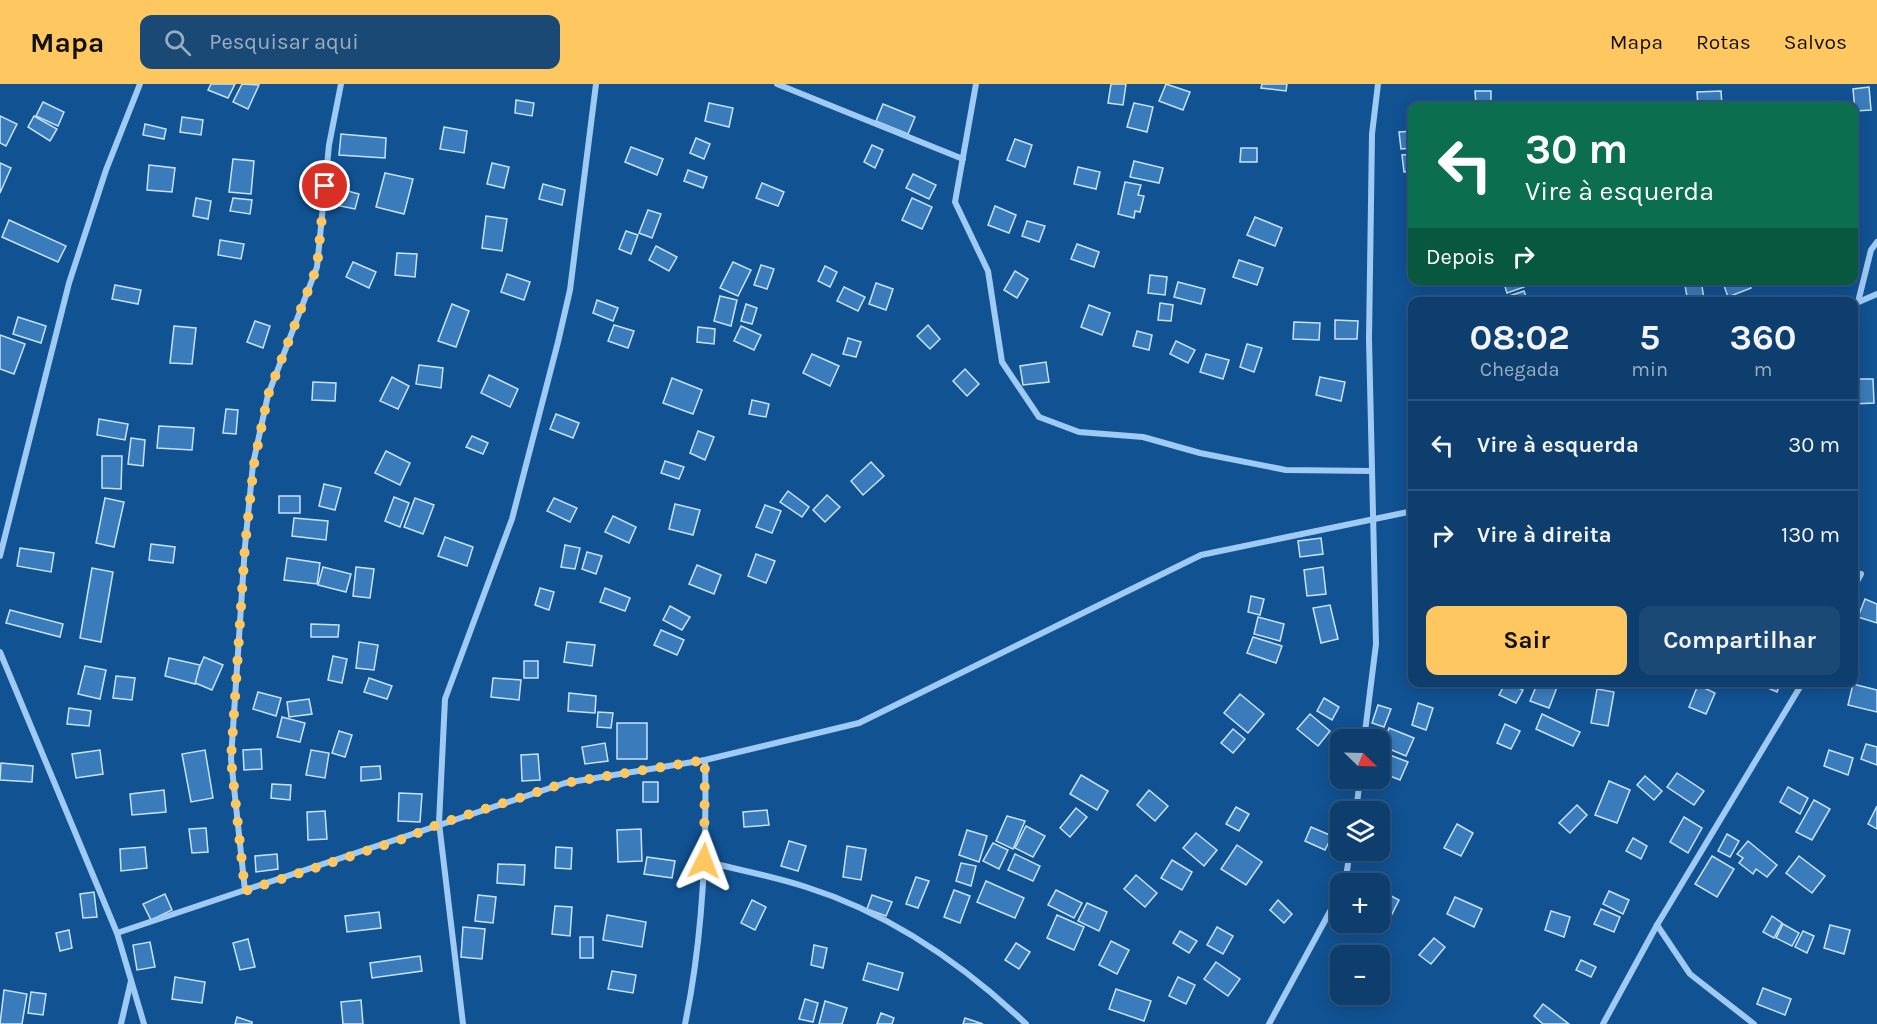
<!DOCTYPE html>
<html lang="pt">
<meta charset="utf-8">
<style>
body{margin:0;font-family:Karla,sans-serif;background:#1b4976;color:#f1f3f6;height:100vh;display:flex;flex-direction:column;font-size:22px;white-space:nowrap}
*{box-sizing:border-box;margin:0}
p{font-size:20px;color:#9aaec2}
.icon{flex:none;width:33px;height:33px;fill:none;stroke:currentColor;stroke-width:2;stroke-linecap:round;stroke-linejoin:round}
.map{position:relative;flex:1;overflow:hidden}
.details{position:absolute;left:1408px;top:213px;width:450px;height:390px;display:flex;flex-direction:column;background:#0d3e6e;border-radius:12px;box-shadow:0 3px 15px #0003,0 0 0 2px #2d5781}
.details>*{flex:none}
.hud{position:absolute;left:1408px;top:18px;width:450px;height:183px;border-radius:12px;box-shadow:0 3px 15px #0003,0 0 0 2px #2d5781;background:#0b6e4f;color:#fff;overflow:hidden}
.needle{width:39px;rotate:113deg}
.fabs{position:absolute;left:1330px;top:645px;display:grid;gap:12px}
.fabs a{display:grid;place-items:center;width:60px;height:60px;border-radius:12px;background:#0d3e6e;box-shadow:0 3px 15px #0003,0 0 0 2px #2d5781;font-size:30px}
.pin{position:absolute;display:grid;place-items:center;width:51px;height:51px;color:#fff;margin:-26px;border:3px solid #fff;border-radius:50%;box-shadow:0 2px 6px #0007}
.me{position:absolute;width:66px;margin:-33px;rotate:3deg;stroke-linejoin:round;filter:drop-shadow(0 0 4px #0008)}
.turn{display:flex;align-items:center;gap:21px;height:126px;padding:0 18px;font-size:27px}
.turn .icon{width:78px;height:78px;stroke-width:2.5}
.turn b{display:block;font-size:42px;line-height:51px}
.then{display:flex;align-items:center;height:57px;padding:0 18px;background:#0003;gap:12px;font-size:22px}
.eta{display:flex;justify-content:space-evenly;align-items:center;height:102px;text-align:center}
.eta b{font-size:36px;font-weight:700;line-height:42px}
.cta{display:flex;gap:12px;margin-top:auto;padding:12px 18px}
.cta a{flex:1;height:69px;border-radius:12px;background:#ffc760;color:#111;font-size:24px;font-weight:700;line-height:69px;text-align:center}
.cta a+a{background:#1b4976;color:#f1f3f6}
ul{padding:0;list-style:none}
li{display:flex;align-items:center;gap:18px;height:90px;padding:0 18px;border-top:2px solid #2d5781}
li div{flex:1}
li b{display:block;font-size:22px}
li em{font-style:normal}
header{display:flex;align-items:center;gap:36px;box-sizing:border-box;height:84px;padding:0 30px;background:#ffc760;color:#111}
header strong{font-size:28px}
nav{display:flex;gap:33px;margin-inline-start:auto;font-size:21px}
.search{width:420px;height:54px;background:#1b4976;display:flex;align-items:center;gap:15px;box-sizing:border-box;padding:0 21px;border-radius:12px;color:#9aaec2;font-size:22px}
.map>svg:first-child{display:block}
</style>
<header>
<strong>Mapa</strong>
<div class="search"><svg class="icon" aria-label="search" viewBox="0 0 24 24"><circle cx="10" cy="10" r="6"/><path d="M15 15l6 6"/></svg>Pesquisar aqui</div>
<nav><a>Mapa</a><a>Rotas</a><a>Salvos</a></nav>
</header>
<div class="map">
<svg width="1877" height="940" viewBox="0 0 1877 940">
<rect width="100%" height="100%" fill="#115293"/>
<g fill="#3a7cbb" stroke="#c6e2fd" stroke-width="1.5">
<polygon points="211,0 235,0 228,14 208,6"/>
<polygon points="242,0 259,1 248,25 233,18"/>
<polygon points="1111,0 1126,0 1123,21 1108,19"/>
<polygon points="1166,0 1190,8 1183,26 1159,17"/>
<polygon points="1262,0 1287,0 1286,7 1261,4"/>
<polygon points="1869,3 1871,26 1855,27 1853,5"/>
<polygon points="1475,7 1491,7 1491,22 1476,22"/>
<polygon points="1721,7 1722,22 1698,22 1697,8"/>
<polygon points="516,16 534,19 532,32 515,29"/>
<polygon points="43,18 64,28 58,42 36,32"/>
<polygon points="709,19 733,24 729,43 705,37"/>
<polygon points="1134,19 1153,23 1147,48 1127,43"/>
<polygon points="883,20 915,33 908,50 876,37"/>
<polygon points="0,32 17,40 6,62 0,59"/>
<polygon points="34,32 57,45 50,57 28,43"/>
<polygon points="182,33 203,36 201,51 180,48"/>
<polygon points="145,40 166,45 164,55 143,51"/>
<polygon points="444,43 467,47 464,69 440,65"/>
<polygon points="1413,47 1413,64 1401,65 1399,48"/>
<polygon points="341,50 386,54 385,74 339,71"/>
<polygon points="696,54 710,60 704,75 690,69"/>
<polygon points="1015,55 1032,61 1025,83 1007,76"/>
<polygon points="872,61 883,66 875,84 864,78"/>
<polygon points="631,63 663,75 657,91 625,78"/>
<polygon points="1241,64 1257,64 1257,78 1240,78"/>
<polygon points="1413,70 1413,87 1404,88 1402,71"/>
<polygon points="233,75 254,77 251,110 229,108"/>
<polygon points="1134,77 1163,84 1159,99 1130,93"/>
<polygon points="0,79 11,84 0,109"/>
<polygon points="492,79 509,83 504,104 487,100"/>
<polygon points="149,81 175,84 172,108 147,106"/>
<polygon points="1078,83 1100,88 1096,105 1074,100"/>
<polygon points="688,86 707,93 703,104 684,97"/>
<polygon points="385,89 413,95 404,130 376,123"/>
<polygon points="913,90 936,101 929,115 906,104"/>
<polygon points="1125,98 1141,101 1138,111 1144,112 1140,128 1135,127 1134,134 1118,130"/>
<polygon points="762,99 784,108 778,122 756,114"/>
<polygon points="543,100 565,106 562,121 539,115"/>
<polygon points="344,106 359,110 355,125 340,122"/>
<polygon points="196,114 211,117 208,135 193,132"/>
<polygon points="233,114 252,116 250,130 230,127"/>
<polygon points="912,114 932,123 922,145 902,136"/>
<polygon points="995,122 1016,131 1009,149 988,141"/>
<polygon points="648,126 661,130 652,154 639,149"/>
<polygon points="486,132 507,135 502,167 482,164"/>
<polygon points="1255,133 1282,144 1275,162 1247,151"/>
<polygon points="9,136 66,162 58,178 2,153"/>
<polygon points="1027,137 1045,142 1039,158 1022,152"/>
<polygon points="626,147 638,151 631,170 619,165"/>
<polygon points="220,156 244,160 241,175 218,171"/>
<polygon points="1077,160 1099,168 1094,183 1071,175"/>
<polygon points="656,162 677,173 669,187 649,176"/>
<polygon points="397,169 417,170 415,193 395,191"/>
<polygon points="1239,176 1263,184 1257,201 1233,193"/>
<polygon points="353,178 376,188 369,204 346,193"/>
<polygon points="733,178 751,186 738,212 720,204"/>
<polygon points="761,181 774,185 767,205 754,201"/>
<polygon points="825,182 837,188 830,203 818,197"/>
<polygon points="1015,187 1028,195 1017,214 1004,206"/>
<polygon points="507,190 530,198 524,216 501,208"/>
<polygon points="1150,191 1167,193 1165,211 1148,209"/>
<polygon points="1503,196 1522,196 1524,203 1507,209"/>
<polygon points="1684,196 1701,196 1704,215 1688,218"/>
<polygon points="1722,196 1748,196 1751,204 1728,213"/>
<polygon points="1178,198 1205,205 1201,220 1174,213"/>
<polygon points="876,199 893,205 886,226 869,220"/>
<polygon points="115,201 141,206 138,220 112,215"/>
<polygon points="844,203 865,213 858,227 837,217"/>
<polygon points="1524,207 1528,218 1511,218 1509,212"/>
<polygon points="720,212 737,216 731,242 714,237"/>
<polygon points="597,216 618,224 613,237 593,229"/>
<polygon points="1160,219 1173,221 1171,237 1158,236"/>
<polygon points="452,220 469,227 456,263 438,257"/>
<polygon points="746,220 757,224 752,240 741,237"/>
<polygon points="1089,221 1110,229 1102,251 1081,243"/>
<polygon points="18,233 46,242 41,259 13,250"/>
<polygon points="1335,236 1358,237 1357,255 1335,255"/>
<polygon points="255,237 270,242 263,264 247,258"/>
<polygon points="1294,238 1320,239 1319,256 1293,255"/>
<polygon points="614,241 634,247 628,264 608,257"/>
<polygon points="928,241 940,255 930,265 917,252"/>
<polygon points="174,242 196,244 192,280 170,279"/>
<polygon points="741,242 761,251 754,266 734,257"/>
<polygon points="698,243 715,245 714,260 697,258"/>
<polygon points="1137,247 1152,251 1149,266 1133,262"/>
<polygon points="0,251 25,260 14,290 0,285"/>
<polygon points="848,254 861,258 856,273 843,270"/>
<polygon points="1176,257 1195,266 1188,279 1170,270"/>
<polygon points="1247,260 1262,264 1254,288 1240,283"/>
<polygon points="812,270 839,282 830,302 803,289"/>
<polygon points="1206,270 1229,276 1223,295 1200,288"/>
<polygon points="1046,278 1049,298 1023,301 1020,282"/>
<polygon points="419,281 443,284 441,304 416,300"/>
<polygon points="965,285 979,300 967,312 953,297"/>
<polygon points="489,291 518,305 510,323 481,309"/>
<polygon points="392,293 409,302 398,325 380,317"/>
<polygon points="1320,293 1345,298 1341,317 1316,311"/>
<polygon points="672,294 702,306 693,330 663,319"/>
<polygon points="1854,295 1873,295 1874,319 1854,320"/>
<polygon points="313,298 336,299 335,317 312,316"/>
<polygon points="752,316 769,320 766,333 749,330"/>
<polygon points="226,325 238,326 236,350 223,349"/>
<polygon points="556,330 579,339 573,354 550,345"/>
<polygon points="99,335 128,340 125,356 97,351"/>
<polygon points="159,342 194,344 192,366 157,364"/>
<polygon points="698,347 714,353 705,376 690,369"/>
<polygon points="472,352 488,359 483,370 466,363"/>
<polygon points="131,354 145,356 143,382 128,380"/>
<polygon points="386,367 410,379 400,401 375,389"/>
<polygon points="102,372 122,372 121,405 102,404"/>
<polygon points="665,377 684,383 679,395 661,389"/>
<polygon points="871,378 884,392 863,411 851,397"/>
<polygon points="324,400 341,404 335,426 319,422"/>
<polygon points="788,407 809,423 802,433 780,418"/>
<polygon points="827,411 840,423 825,438 813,426"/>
<rect x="279" y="412" width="21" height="17"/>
<polygon points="394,413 409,419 400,443 385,437"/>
<polygon points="105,414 124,418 114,463 96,459"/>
<polygon points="415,414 434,421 423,450 404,443"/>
<polygon points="554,414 577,424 570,438 547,427"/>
<polygon points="675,420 700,426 693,451 669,445"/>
<polygon points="765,421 781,427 772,449 756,443"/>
<polygon points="613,432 636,443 629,459 605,448"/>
<polygon points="294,434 328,437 326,456 292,452"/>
<polygon points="445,453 473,463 467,482 438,472"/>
<polygon points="1321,454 1323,470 1300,473 1298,457"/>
<polygon points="151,460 175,463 173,479 149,476"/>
<polygon points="565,461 580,464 575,485 561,483"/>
<polygon points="20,464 54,469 51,488 17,482"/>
<polygon points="587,468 602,472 596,490 582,485"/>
<polygon points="756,470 775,477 766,499 748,492"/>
<polygon points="287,474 320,479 317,500 284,496"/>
<polygon points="697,481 721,491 714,510 689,500"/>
<polygon points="323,483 351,490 346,508 318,501"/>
<polygon points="356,483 374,485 370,514 353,512"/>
<polygon points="1323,483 1326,510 1307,512 1304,486"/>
<polygon points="92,484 113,488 101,558 80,554"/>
<polygon points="540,504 554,508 549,526 535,521"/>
<polygon points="605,504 630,514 625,527 600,518"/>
<polygon points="1251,512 1264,515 1260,531 1248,528"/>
<polygon points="1865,515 1877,520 1877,539 1858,533"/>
<polygon points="1330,521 1338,555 1321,559 1313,524"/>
<polygon points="670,522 690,533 682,546 663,536"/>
<polygon points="10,526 63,540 60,553 6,539"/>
<polygon points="1258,533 1284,540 1280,557 1254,550"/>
<polygon points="311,540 339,541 338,553 311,553"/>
<polygon points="661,546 684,556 677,571 654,561"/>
<polygon points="1253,553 1282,562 1276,579 1247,569"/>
<polygon points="359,558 378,561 374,586 356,584"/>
<polygon points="567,558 595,561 592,582 564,578"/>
<polygon points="333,572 347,575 342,599 328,596"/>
<polygon points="204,573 223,581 212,606 193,598"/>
<polygon points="169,574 200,581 195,600 165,592"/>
<rect x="524" y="577" width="14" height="17"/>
<polygon points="85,582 106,586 100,615 78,610"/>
<polygon points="116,592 135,594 132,616 113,614"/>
<polygon points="369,594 392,602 387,615 364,608"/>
<polygon points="493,594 521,596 519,616 491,613"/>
<polygon points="1506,598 1523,606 1516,619 1499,611"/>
<polygon points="1538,598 1559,598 1549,624 1530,617"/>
<polygon points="1754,598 1781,598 1777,608"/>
<polygon points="1853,600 1877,606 1877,628 1848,621"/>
<polygon points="1698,601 1715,609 1706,630 1689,623"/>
<polygon points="1597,605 1614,608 1608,642 1591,639"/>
<polygon points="258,608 281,614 276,632 253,625"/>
<polygon points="569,609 596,612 595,629 568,627"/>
<polygon points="1240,610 1264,630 1248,649 1224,629"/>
<polygon points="1324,614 1339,623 1332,636 1317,627"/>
<polygon points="309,615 312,630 289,633 287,618"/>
<polygon points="1418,619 1433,624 1426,646 1412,641"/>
<polygon points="1378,621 1391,625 1384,643 1372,639"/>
<polygon points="69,624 91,627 89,642 67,640"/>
<polygon points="598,628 613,629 611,644 597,643"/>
<polygon points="1310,630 1330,647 1318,662 1297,645"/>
<polygon points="1542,630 1580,648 1573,662 1536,645"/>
<polygon points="282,633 305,639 300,658 277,653"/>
<rect x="617" y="639" width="30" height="36"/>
<polygon points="1505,640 1520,647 1511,665 1497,659"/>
<polygon points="1389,644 1414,654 1406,672 1382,662"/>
<polygon points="1233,645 1245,655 1233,669 1221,659"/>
<polygon points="339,647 352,651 345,673 332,669"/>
<polygon points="605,659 608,677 585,680 582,663"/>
<polygon points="1866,660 1877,663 1877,681 1861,675"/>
<polygon points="261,665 262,685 244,686 243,666"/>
<polygon points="100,666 103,690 76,694 72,670"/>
<polygon points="205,666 213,714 191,718 182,670"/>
<polygon points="311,666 329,669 325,694 306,691"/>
<polygon points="1829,666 1853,674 1848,691 1824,682"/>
<polygon points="1382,668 1408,678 1400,696 1380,688"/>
<polygon points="538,670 540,696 522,697 521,671"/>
<polygon points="1,679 33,682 32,698 0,696"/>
<polygon points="380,682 381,695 361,697 361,683"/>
<polygon points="1677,689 1704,707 1694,721 1667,703"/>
<polygon points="1081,691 1108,707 1097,726 1070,710"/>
<polygon points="1645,692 1662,707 1654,716 1637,701"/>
<polygon points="1609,697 1630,706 1617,739 1595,731"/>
<rect x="643" y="698" width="15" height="20"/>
<polygon points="272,700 291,701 290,716 271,714"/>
<polygon points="1788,703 1808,714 1800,730 1780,718"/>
<polygon points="164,706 166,728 132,731 130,710"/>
<polygon points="1149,706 1168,722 1155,737 1137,721"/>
<polygon points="399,709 422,710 420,738 398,737"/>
<polygon points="1814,716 1830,725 1812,756 1796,748"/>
<polygon points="1577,721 1587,731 1570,749 1559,739"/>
<polygon points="1877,722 1877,745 1868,740"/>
<polygon points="1236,723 1249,730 1239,747 1226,740"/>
<polygon points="1076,724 1087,733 1070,753 1060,744"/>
<polygon points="767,726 769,741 744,743 743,728"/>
<polygon points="325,727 327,755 308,756 307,728"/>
<polygon points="1007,732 1025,737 1013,765 996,757"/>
<polygon points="1684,733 1702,744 1688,769 1670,758"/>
<polygon points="1457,740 1473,749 1461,772 1444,764"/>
<polygon points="1026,742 1045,752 1033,773 1015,764"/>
<polygon points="1311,743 1332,752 1325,766 1305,757"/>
<polygon points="206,744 208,768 192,769 189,745"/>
<polygon points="641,745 642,777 618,778 617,746"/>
<polygon points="967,746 987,752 979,778 959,771"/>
<polygon points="1196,749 1217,766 1204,782 1183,764"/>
<polygon points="1727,750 1739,757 1730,773 1718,767"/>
<polygon points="1633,754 1647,762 1641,775 1626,767"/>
<polygon points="789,757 806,762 798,787 781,782"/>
<polygon points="1748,757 1777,781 1767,793 1756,785 1753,790 1739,779 1743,774 1737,770"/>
<polygon points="993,759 1008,766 999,785 983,777"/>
<polygon points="1237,761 1262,778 1246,801 1221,785"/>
<polygon points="847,762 866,765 861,796 843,793"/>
<polygon points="145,763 147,784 121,787 120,765"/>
<polygon points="556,763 572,764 571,785 555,784"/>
<polygon points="277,770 278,785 256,788 255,772"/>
<polygon points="1015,770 1040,782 1033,797 1008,786"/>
<polygon points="1712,772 1734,785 1717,813 1695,800"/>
<polygon points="1799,772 1825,792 1812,809 1786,789"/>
<polygon points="647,773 675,777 672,794 644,790"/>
<polygon points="1172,776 1192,788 1182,806 1161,794"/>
<polygon points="961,779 976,782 971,802 956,797"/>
<polygon points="498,780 525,781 524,801 497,799"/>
<polygon points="1136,791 1157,809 1145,823 1124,805"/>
<polygon points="916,793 929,797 918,824 906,820"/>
<polygon points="986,797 1024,814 1015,834 977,818"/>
<polygon points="954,806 970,812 960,839 944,833"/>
<polygon points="1056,806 1082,819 1074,834 1048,821"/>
<polygon points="1380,806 1399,816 1391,832 1380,826"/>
<polygon points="1609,807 1629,816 1623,830 1603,820"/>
<polygon points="94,808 97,833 83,834 80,810"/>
<polygon points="165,810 172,826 151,836 143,820"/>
<polygon points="478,811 496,813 493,839 475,837"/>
<polygon points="872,811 892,818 886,832 867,825"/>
<polygon points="1455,813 1482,825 1474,843 1447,830"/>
<polygon points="752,816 766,823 755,846 741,839"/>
<polygon points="1278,816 1292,830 1284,839 1270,826"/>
<polygon points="1087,819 1107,828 1099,847 1078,837"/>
<polygon points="555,822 572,823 570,852 552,850"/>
<polygon points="1601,825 1620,833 1614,848 1594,840"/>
<polygon points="1551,827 1570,833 1564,853 1545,846"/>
<polygon points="379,828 381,844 347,848 345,832"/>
<polygon points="607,831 646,838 642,863 603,856"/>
<polygon points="1057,831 1084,843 1074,866 1047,854"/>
<polygon points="1772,832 1782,839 1774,854 1763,848"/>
<polygon points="1783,840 1799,849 1792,862 1776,854"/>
<polygon points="1830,841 1850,846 1844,870 1824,864"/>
<polygon points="463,843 485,845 482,875 461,873"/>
<polygon points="1217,843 1233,852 1223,870 1207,861"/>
<polygon points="69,846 72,864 60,867 56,849"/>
<polygon points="1180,847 1197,857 1189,869 1173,859"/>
<polygon points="1803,847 1814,852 1807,869 1795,863"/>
<rect x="580" y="853" width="13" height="21"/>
<polygon points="1434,854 1445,863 1431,880 1419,871"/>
<polygon points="248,855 255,883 240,886 233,859"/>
<polygon points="1111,857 1129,866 1117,890 1099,881"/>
<polygon points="150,858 155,883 137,886 133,861"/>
<polygon points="1016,859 1030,868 1019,885 1005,876"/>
<polygon points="814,861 827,864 823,884 811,881"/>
<polygon points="1345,862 1362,872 1341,872 1341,880 1336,877"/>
<polygon points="420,872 422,887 372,894 370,879"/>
<polygon points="1581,876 1596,883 1591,893 1576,886"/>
<polygon points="1216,878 1240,895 1228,912 1204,895"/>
<polygon points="868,879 903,889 898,906 863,896"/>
<polygon points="612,887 636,891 633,909 608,905"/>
<polygon points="175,893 205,898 202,919 172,915"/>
<polygon points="1178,893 1195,901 1186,920 1169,912"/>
<polygon points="1763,904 1791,915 1785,931 1757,920"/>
<polygon points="1116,905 1151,917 1144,937 1109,925"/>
<polygon points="4,906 27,910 22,940 0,940"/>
<polygon points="31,908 46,910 43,931 28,929"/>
<polygon points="805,915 818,919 813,938 799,935"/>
<polygon points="361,916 363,940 343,940 341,918"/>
<polygon points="825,917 847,924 842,940 819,940"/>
<polygon points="1543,920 1569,940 1543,940 1534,932"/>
<polygon points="881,929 894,934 892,940 877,940"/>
<polygon points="237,933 252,938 252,940 235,940"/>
<polygon points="965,934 983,940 963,940"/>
</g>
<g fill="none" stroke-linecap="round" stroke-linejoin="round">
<g stroke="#9ecaf3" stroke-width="6">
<polyline points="777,0 963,75"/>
<polyline points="976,0 955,118 988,187 1002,278 1039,333 1079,348 1143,353 1200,369 1286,386 1372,387"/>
<polyline points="1858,218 1871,166 1877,158"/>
<polyline points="1854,220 1877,210"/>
<polyline points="0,472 69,199 106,86 140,0"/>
<polyline points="1854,503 1861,490"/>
<polyline points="0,568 117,849 144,940"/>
<polyline points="1364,656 1376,560 1369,255 1372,50 1378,0"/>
<polyline points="1356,728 1360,694"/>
<path d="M704,777C738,786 773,792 806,803C889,829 964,881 1026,940"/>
<polyline points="1345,800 1350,766"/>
<polyline points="245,807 231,675 245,462 253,380 268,311 317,183 329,61 341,0"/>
<polyline points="1657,841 1690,890 1754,940"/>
<polyline points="117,849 565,699 705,676 859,639 1201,471 1413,427"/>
<polyline points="121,940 131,897"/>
<polyline points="463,940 439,739 445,615 512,435 558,258 570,206 596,0"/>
<path d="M685,940C703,854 707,764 705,676"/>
<polyline points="1269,940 1341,807"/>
<polyline points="1603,940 1657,841 1803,598"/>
</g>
</g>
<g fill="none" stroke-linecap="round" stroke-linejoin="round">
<polyline stroke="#ffc760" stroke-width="10" stroke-dasharray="0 18" points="325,102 317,183 268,311 254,380 245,462 231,675 245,807 406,754 439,740 565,699 705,676 704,777"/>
</g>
</svg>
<div class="fabs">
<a><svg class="needle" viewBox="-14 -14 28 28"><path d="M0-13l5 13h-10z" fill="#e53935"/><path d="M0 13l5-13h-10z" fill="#9aaec2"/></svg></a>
<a><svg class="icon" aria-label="layers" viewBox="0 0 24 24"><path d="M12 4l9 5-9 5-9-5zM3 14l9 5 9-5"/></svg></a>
<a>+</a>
<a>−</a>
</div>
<div class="pin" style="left:325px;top:102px;background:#d93025"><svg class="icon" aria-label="arrive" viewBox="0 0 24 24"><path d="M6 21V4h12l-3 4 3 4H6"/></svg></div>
<svg class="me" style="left:704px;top:777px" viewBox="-20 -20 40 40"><path d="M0-17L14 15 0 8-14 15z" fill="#ffc760" stroke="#fff" stroke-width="4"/></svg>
<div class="hud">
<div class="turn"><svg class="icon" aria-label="left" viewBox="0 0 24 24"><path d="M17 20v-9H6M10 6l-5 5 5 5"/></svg><div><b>30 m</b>Vire à esquerda</div></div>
<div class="then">Depois<svg class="icon" aria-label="right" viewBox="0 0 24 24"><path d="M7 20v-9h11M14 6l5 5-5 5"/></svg></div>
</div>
<section class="details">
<div class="eta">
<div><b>08:02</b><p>Chegada</p></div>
<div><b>5</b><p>min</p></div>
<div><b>360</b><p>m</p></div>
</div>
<ul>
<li><svg class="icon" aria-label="left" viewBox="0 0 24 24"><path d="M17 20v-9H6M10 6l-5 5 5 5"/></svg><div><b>Vire à esquerda</b></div><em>30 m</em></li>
<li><svg class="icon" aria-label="right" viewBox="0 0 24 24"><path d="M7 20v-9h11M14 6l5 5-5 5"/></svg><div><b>Vire à direita</b></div><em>130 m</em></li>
</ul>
<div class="cta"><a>Sair</a><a>Compartilhar</a></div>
</section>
</div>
